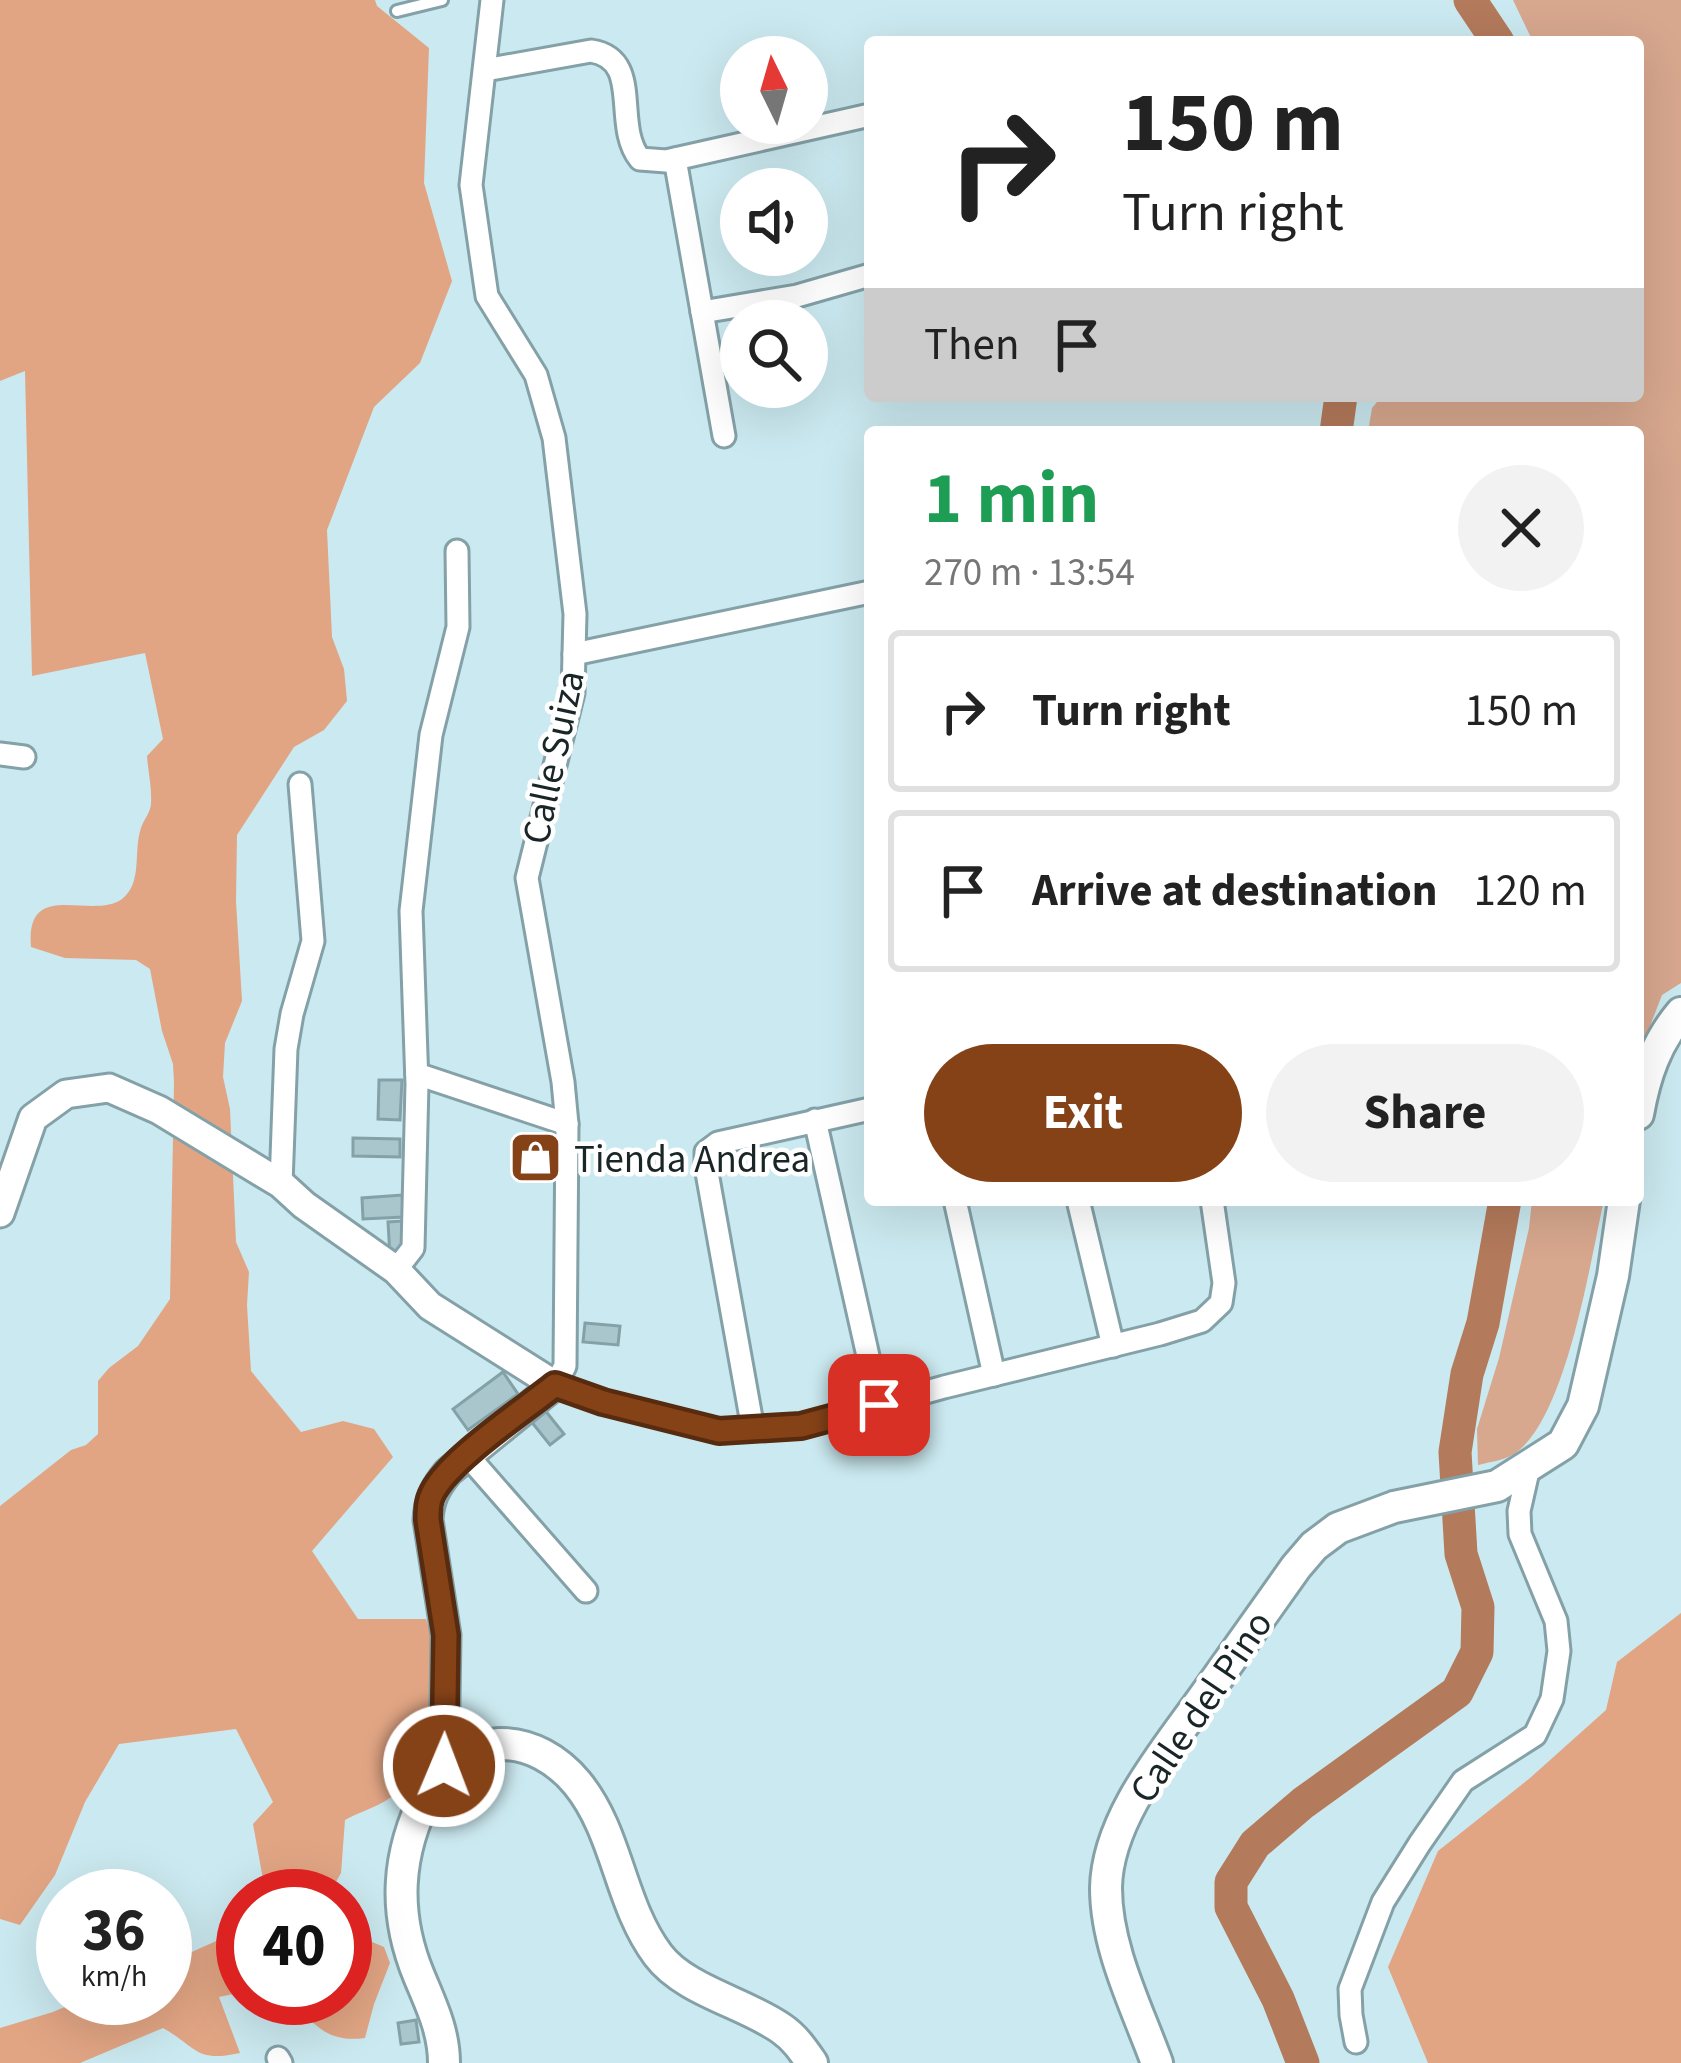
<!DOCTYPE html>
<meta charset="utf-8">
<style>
body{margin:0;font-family:"Source Sans 3",sans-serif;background:#f2f2f2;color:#222;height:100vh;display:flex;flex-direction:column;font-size:45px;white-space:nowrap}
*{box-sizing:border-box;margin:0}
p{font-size:39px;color:#767676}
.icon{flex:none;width:66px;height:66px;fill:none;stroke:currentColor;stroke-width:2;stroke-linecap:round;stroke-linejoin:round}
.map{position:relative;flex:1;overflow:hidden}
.sheet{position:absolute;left:864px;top:426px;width:780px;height:780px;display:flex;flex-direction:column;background:#fff;border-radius:12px;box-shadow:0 12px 48px #0002}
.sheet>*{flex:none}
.guide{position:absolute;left:864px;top:36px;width:780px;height:366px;border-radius:12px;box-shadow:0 12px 48px #0002;background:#fff;color:#222;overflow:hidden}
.needle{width:78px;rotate:355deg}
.tools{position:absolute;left:720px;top:36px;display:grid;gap:24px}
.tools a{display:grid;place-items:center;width:108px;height:108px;border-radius:50%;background:#fff;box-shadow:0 12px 48px #0002;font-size:60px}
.speed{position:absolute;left:36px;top:1869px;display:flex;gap:24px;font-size:60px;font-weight:700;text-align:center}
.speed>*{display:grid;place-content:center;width:156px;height:156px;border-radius:50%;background:#fff;box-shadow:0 12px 48px #0002;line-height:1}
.speed small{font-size:30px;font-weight:400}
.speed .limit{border:18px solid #d22;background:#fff;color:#111}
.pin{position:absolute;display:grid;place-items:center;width:102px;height:102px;color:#fff;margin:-51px;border-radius:24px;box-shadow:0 6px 18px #0006}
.me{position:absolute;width:132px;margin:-66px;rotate:1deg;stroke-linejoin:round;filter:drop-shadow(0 0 9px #0008)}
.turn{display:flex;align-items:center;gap:42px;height:252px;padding:0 60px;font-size:54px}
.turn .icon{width:156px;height:156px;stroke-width:2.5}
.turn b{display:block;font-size:84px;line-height:102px}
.then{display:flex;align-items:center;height:114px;padding:0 60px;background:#0003;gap:24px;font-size:45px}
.round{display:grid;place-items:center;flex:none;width:126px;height:126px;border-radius:63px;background:#f2f2f2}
.headline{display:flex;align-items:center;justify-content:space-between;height:204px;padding:0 60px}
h1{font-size:72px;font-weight:700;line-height:90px;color:#1e9e55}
.button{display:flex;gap:24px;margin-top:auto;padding:24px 60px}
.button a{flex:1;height:138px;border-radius:72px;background:#864217;color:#fff;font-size:48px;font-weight:700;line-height:138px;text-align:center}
.button a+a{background:#f2f2f2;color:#222}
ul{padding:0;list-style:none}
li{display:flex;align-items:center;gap:36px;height:162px;margin:0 24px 18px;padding:0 36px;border:6px solid #e0e0e0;border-radius:12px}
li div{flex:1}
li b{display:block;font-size:45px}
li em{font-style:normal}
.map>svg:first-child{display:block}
</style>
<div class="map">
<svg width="1681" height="2063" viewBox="0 0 1681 2063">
<rect width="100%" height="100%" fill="#cbe9f0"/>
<g fill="#d7a78e">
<polygon points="1513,0 1681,0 1681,983 1662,995 1638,1057 1638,432 1368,432 1372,408 1382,396 1638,396 1638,42 1533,42"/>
<path d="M1532,1200H1604C1590,1262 1566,1420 1514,1454C1505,1460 1490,1462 1478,1465L1477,1429L1499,1358L1529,1228Z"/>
</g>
<g fill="#e1a584">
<path d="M0,0H375L377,6L429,48L424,183L452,281L420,363L374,407L327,530L332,637L344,669L347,701L324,730L294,747L237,835L236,901L242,1001L225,1043L223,1077L230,1109L236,1242L249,1272L247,1305L251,1371L301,1432L343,1421L374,1429L393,1457L312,1551L358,1619H426C442,1668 436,1757 396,1793C382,1806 361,1811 345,1820L341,1873L328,1896H266L253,1824L273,1802L236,1729L119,1744L85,1802L55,1875L20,1925L0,1919V1506L71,1450L86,1445L98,1434V1381L109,1368L138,1346L170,1299L174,1082L173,1064L162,1031L150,969L136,960L65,958L31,947C25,877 92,921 122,899C143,883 133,851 141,828C144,819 151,812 151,803C152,788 148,771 147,756L163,739L145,653L32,676L25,371L0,381Z"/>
<polygon points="1681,1613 1681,2063 1428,2063 1388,1967 1438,1851 1530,1778 1606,1710 1617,1662"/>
<path d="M243,1929V1992L219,1997L240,2053C195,2063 197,2047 163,2028L80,2063H0V2028L53,2012L85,1998H165V1964Z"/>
<path d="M345,1937L370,1941L384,1947L390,1963L374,2004L365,2038C327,2043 314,2025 290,1998H345Z"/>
</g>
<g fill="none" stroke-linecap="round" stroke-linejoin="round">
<g stroke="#b37a5b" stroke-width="33">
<polyline points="1470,0 1498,42"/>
<polyline points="1336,432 1341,396"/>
<polyline points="1303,2063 1278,1999 1231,1907 1231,1882 1255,1844 1303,1803 1457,1692 1477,1652 1478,1607 1461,1554 1455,1452 1467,1374 1483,1323 1505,1200"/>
</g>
</g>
<g fill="#a8c6cc" stroke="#84a1a8" stroke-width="3">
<polygon points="379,1080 402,1080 400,1120 378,1119"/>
<polygon points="353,1138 400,1139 400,1157 353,1156"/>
<polygon points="515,1147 557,1150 556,1169 513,1166"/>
<polygon points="402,1195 404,1217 363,1219 362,1198"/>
<polygon points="402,1221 403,1257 390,1257 388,1222"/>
<polygon points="585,1323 620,1326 618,1345 583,1342"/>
<polygon points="503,1372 518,1394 468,1430 453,1409"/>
<polygon points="544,1409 564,1434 550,1445 530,1420"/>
<polygon points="416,2020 419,2042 401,2044 398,2023"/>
</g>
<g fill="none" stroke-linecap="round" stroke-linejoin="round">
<defs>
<polyline id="service" points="397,11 442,0"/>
<g id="minor">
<polyline points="492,0 471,185 487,296 536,375 554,438 575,614 573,693 527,878 563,1082 567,1124 565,1366 555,1385 603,1401 719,1431 801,1427 944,1387 1160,1334 1202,1321 1221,1303 1224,1283 1212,1200"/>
<path d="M485,70L591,51C644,59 612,125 640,159L666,161L870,115"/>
<polyline points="675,159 724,436"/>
<polyline points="702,312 797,296 870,275"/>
<polyline points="574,654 870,592"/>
<polyline points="0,754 24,757"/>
<polyline points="417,1074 567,1124"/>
<polyline points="815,1120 879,1405"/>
<polyline points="281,1184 286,1049 292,1014 313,941 300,784"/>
<polyline points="955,1200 994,1375"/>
<polyline points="1078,1200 1113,1346"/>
<polyline points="396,1270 413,1248 417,1084 411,911 431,735 458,627 457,551"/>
<polyline points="753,1429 706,1167 706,1152 718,1143 870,1109"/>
<polyline points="467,1455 586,1591"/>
<polyline points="1356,2042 1351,2015 1350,1989 1383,1902 1420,1843 1463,1781 1535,1735 1552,1699 1559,1651 1556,1621 1520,1534 1519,1511 1529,1467"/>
<polyline points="278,2058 281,2063"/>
</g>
<path id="tertiary" d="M0,1213L33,1118L66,1094L109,1088L159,1110L281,1184L304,1205L396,1270L430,1306L555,1385L448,1472C435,1488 429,1500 428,1520L446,1635L444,1766"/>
<g id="secondary">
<path d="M1638,1114C1645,1075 1656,1043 1681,1013"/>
<path d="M444,2063C444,2031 431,2005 419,1976C393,1913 396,1854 428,1792C443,1764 466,1746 499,1744C530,1743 558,1760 577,1783C618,1833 619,1903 658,1955C685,1991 746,2003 782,2029C795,2038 803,2050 812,2063"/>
<path d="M1157,2063C1137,2008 1106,1948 1106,1888C1107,1818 1167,1749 1206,1694C1236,1652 1266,1609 1296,1567L1314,1546L1338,1528L1394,1507L1497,1486L1563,1444L1583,1406L1613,1276L1624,1200"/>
</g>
</defs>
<use href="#service" stroke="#84a1a7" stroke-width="16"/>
<use href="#minor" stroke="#84a1a7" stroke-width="27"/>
<use href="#tertiary" stroke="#84a1a7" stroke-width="33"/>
<use href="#secondary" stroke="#84a1a7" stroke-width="36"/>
<use href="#service" stroke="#fff" stroke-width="10"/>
<use href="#minor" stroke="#fff" stroke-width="21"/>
<use href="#tertiary" stroke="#fff" stroke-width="27"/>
<use href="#secondary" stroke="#fff" stroke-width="30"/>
</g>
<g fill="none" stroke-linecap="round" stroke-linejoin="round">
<defs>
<path id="route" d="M444,1766L446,1635L428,1520C428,1509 428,1501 433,1492C450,1459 524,1410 555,1385L603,1402L719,1431L801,1426L879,1405"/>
</defs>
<use href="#route" stroke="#572b0f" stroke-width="30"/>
<use href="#route" stroke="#864217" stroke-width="21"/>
</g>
<defs>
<symbol id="shop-square" viewBox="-11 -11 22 22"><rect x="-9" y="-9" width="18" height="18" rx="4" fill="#864217" stroke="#fff"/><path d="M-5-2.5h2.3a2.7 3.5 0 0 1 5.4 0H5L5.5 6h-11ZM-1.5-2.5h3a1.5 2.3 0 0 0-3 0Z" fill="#fff"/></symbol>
</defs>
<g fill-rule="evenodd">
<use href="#shop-square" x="506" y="1128" width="59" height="59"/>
</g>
<g text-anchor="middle" stroke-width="9" stroke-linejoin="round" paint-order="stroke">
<g font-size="39" fill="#192527" stroke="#fff">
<text transform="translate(552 757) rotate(-78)" y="14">Calle Suiza</text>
<text transform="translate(1200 1706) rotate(-56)" y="14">Calle del Pino</text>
</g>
<g font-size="39" fill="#192527" stroke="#fff" text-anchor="start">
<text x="574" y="1172">Tienda Andrea</text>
</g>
</g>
</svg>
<div class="tools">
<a><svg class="needle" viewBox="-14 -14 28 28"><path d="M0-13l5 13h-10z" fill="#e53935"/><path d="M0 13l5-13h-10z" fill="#767676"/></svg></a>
<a><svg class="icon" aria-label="sound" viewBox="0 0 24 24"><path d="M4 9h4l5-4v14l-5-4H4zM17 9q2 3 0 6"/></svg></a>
<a><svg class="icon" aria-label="search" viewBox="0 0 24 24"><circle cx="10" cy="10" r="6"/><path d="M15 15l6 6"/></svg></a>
</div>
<div class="speed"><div>36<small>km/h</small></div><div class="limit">40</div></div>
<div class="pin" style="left:879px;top:1405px;background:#d93025"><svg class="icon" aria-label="arrive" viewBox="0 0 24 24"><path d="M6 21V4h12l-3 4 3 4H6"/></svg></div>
<svg class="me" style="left:444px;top:1766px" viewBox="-20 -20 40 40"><circle r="17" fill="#864217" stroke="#fff" stroke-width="3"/><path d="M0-11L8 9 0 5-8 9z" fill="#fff"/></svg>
<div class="guide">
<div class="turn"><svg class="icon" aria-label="right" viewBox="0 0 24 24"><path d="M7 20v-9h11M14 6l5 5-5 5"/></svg><div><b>150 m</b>Turn right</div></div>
<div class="then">Then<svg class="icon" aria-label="arrive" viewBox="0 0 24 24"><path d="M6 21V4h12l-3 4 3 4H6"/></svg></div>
</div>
<section class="sheet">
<div class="headline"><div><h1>1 min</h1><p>270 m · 13:54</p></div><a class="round"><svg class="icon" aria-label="close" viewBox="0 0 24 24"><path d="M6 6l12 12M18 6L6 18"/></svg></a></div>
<ul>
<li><svg class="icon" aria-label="right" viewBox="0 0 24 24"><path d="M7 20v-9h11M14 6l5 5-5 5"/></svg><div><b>Turn right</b></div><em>150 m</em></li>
<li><svg class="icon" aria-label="arrive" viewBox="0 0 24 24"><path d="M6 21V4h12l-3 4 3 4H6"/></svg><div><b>Arrive at destination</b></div><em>120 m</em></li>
</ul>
<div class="button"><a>Exit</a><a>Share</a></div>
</section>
</div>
